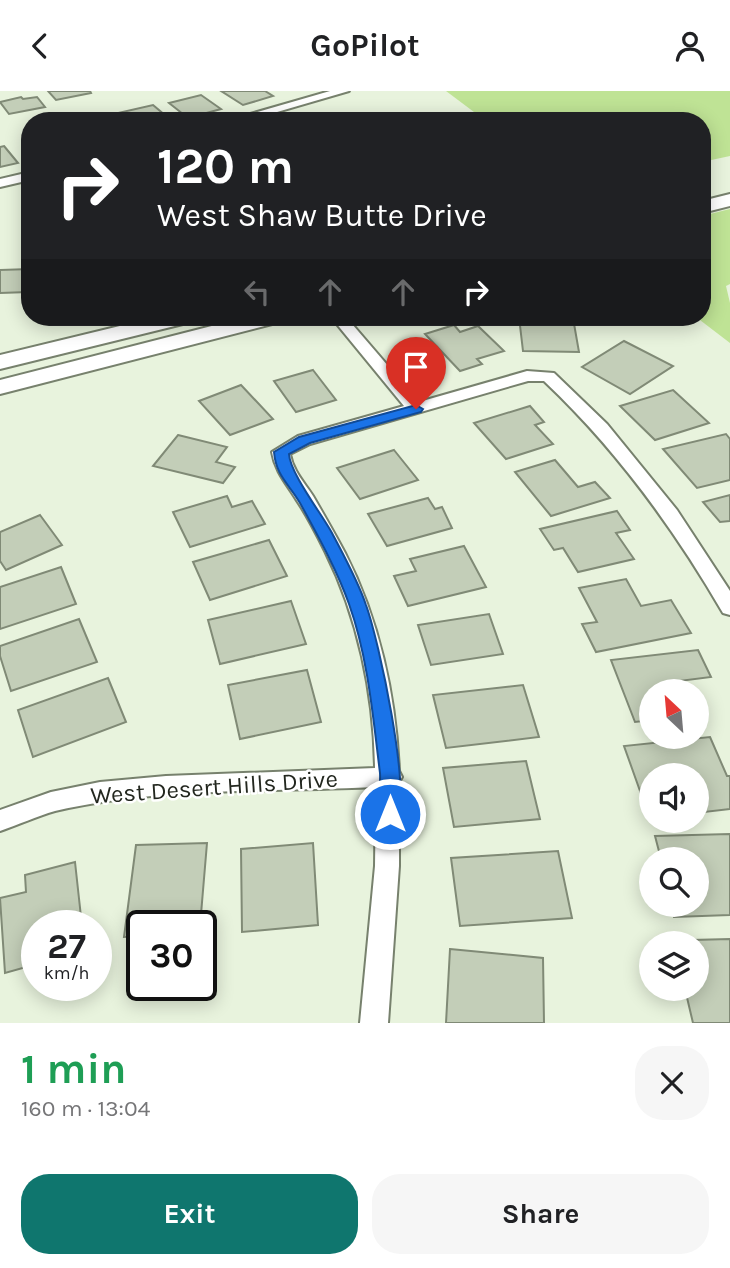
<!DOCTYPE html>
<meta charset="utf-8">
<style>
body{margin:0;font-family:Karla,sans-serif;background:#f6f6f6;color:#202124;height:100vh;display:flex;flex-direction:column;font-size:26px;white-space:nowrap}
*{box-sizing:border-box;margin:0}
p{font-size:23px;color:#757577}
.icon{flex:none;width:38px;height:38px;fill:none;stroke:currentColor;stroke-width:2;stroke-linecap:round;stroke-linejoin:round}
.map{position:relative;height:932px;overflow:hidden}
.panel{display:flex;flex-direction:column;background:#fff;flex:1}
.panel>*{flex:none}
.top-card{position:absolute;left:21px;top:21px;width:690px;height:214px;border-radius:28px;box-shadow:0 4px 18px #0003;background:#202124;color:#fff;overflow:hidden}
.needle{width:46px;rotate:334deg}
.controls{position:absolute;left:639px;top:588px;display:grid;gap:14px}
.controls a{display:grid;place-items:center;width:70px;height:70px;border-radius:50%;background:#fff;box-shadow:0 4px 18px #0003;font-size:35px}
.speed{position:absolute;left:21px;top:819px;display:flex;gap:14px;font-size:35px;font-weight:700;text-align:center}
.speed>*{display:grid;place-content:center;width:91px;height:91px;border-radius:50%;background:#fff;box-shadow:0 4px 18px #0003;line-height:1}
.speed small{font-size:18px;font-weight:400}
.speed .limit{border:4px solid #111;border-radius:10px;background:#fff;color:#111}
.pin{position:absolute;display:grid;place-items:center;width:60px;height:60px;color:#fff;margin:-72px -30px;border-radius:50% 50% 50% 0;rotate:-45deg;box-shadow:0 0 7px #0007}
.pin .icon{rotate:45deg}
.me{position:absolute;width:77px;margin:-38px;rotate:0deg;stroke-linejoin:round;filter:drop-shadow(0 0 5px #0008)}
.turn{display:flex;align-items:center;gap:24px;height:147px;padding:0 21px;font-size:32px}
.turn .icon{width:91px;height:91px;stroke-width:2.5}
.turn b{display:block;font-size:49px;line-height:60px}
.lanes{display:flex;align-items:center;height:66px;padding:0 21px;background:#0003;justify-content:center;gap:35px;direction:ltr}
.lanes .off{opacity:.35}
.round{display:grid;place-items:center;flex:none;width:74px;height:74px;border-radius:28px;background:#f6f6f6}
.head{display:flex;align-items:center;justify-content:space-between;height:119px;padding:0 21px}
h1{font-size:42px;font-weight:700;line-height:52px;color:#1e9e55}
.button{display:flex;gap:14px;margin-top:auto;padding:14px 21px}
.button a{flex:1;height:80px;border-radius:28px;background:#0f766e;color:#fff;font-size:28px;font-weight:700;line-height:80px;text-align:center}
.button a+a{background:#f6f6f6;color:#202124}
header{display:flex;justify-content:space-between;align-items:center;height:91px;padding:0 21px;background:#fff;font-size:32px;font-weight:700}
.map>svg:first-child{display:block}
</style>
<header><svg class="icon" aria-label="back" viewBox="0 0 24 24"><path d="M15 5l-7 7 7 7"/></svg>GoPilot<svg class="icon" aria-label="person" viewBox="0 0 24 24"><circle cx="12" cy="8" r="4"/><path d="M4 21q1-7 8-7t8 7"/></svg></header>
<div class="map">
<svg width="730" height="932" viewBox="0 0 730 932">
<rect width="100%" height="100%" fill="#e8f3dd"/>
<g fill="#bfe395">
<polygon points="446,0 730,0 730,65 702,71 702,30 486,30"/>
<polygon points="730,118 730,193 726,195 730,212 730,252 696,226 702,226 702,125"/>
</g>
<g fill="#c3ceb8" stroke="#808a76" stroke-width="2">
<polygon points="48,0 90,0 91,2 56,9"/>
<polygon points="221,0 265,0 273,5 243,14"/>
<polygon points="201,4 221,18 188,27 169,12"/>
<polygon points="21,6 23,8 37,6 45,16 9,23 0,11"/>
<polygon points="153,14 172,30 127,30 118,22"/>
<polygon points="4,55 18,72 0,76 0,56"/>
<polygon points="30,178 28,201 0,202 0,179"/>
<polygon points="519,226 573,227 579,261 523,260"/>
<polygon points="454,234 460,241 478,235 504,260 477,268 482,273 460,280 425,243"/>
<polygon points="624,250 673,275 630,303 582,276"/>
<polygon points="313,279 336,309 296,321 274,290"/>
<polygon points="241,294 273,328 230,344 199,310"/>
<polygon points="673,299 709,332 655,349 620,315"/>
<polygon points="530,315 544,331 535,334 553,353 506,368 474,332"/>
<polygon points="726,343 730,348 730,389 697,397 663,358"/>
<polygon points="178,344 227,356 216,371 235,376 223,392 153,375"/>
<polygon points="394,359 418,389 360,408 337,377"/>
<polygon points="555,369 578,396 595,391 610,407 551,425 515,381"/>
<polygon points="730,404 730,430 720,431 703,411"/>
<polygon points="227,405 232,416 252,410 265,433 190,456 173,421"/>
<polygon points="428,407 435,418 442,416 452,437 387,455 368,423"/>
<polygon points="617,420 630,439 616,442 634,468 578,481 563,457 554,459 540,438"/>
<polygon points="40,424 62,454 6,479 0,470 0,441"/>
<polygon points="269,449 287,485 210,509 193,471"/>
<polygon points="464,455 486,496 408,515 394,485 416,480 410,468"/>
<polygon points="61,476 76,513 0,538 0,496"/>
<polygon points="626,488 641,515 671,509 691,542 596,561 582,533 597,531 579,497"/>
<polygon points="291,510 306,553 220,573 208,529"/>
<polygon points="489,523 503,563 431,574 418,534"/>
<polygon points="79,528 97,571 11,600 0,565 0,555"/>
<polygon points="698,559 711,586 679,590 684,600 651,600 651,629 635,631 611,569"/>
<polygon points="307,579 321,631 240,648 228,594"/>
<polygon points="108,587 126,631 33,666 18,619"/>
<polygon points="523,594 539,646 446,657 433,604"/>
<polygon points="710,646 727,685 730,685 730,718 696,722 696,684 651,684 650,728 624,655"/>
<polygon points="526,670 540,728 454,736 443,677"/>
<polygon points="730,743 730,824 674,826 671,814 696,814 696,768 661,768 655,745"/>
<polygon points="207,752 200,835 142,835 142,845 124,846 136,754"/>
<polygon points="313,752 318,834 242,841 241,758"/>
<polygon points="558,760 572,827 460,835 451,767"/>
<polygon points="75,771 82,835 37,835 37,873 5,882 0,807 26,801 25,784"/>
<polygon points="730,848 730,932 693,932 685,898 696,898 696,887 702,887 696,852 693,849"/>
<polygon points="450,858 543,867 544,932 446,932"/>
</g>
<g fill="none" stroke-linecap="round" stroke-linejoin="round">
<defs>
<g id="street">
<polygon points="330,0 349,0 246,30 226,30"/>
<polygon points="30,81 30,89 0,96 0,88"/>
<path d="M331,226H346L419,311L527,280L554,282L607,333L677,419L730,500V524L723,522C673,436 616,358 544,290H528L310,353L290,363C293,380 304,391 313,405C324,424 335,443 345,462C379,528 396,605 399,680L402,686L399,691V775L388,932H360L375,775L376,696C271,701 158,696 55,720C37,725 18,734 0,740V719L51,701L100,691L166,685L375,677C374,603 358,526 325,460C316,442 307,424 296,408C286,392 275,380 272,361L298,345L404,315Z"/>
</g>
<g id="secondary">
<polygon points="730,103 730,115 702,122 702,110"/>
<polygon points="157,226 194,226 191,231 0,278 0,264"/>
<polygon points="247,226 283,226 280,231 0,303 0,289"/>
</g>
</defs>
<use href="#street" stroke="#77816d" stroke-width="4"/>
<use href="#secondary" stroke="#77816d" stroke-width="4"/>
<use href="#street" fill="#fff" fill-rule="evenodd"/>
<use href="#secondary" fill="#fff" fill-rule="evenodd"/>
</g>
<path fill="#1a73e8" stroke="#114b97" stroke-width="2" d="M416,314L423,318L421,321L310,352L289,363C290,382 321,422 332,442C344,465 358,490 366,514C379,550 411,699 397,729L390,732L383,729C376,715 381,697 380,682C373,626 368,566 349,513C337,479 318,445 300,412C289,393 276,385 274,361L299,346Z"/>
<g text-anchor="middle" stroke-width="5" stroke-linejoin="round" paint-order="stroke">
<g font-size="24" fill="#23271f" stroke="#fff">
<text transform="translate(214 696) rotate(-4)" y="8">West Desert Hills Drive</text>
</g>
</g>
</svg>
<div class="controls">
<a><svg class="needle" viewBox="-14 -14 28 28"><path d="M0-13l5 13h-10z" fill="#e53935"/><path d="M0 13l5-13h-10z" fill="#757577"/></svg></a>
<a><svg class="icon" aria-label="sound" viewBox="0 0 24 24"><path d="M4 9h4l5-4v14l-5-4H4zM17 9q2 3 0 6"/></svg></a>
<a><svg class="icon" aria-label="search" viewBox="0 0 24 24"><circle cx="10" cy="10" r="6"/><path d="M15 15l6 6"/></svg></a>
<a><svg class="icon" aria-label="layers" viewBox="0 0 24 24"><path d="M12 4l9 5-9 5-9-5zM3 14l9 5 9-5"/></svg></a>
</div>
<div class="speed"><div>27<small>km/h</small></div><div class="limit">30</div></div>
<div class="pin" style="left:416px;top:318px;background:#d93025"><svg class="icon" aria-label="arrive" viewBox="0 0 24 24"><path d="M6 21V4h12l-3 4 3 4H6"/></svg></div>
<svg class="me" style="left:390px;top:723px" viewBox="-20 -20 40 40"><circle r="17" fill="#1a73e8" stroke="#fff" stroke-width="3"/><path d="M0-11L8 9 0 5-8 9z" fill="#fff"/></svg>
<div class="top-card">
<div class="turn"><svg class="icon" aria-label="right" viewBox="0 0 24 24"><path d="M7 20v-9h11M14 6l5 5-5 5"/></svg><div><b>120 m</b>West Shaw Butte Drive</div></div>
<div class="lanes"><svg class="icon off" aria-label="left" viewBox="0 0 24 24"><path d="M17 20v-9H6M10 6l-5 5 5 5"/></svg><svg class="icon off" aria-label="ahead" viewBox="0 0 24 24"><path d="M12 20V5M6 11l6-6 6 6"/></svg><svg class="icon off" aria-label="ahead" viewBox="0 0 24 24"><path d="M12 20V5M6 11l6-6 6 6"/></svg><svg class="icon" aria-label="right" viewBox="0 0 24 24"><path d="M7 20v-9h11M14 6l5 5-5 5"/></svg></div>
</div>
</div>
<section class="panel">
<div class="head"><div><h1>1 min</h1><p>160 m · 13:04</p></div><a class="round"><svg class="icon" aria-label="close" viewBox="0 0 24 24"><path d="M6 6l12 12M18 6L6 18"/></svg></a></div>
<div class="button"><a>Exit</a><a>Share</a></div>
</section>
